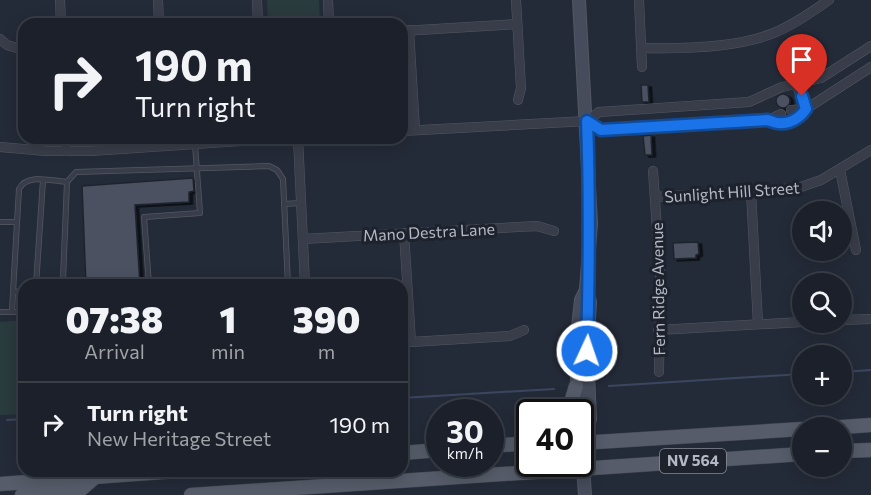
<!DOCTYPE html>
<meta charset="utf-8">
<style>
body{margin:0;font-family:Commissioner,sans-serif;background:#282d36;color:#f1f3f6;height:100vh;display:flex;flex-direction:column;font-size:22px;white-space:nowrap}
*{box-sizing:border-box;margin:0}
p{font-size:20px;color:#a0a3a8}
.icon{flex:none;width:33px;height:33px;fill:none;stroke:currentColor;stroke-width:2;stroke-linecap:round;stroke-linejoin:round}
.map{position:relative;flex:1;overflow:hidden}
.drawer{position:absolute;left:18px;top:279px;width:390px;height:198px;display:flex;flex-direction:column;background:#1b202a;border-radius:18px;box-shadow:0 3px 15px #0003,0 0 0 2px #393e47}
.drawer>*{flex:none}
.banner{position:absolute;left:18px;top:18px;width:390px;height:126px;border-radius:18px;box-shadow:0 3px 15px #0003,0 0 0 2px #393e47;background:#1b202a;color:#f1f3f6;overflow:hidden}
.fabs{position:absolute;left:792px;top:201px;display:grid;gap:12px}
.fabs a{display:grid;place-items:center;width:60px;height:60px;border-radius:50%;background:#1b202a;box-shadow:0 3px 15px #0003,0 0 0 2px #393e47;font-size:30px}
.speed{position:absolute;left:426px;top:399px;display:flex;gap:12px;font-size:30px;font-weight:700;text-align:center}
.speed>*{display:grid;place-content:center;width:78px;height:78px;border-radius:50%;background:#1b202a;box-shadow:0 3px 15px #0003,0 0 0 2px #393e47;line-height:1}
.speed small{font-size:15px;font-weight:400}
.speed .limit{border:3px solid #111;border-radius:9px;background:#fff;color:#111}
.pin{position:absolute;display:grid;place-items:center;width:51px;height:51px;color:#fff;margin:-62px -26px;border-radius:50% 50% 50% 0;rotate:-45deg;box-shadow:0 0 6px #0007}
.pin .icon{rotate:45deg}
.me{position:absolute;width:66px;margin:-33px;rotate:3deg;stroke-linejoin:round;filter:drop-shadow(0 0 4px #0008)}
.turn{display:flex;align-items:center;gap:21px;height:126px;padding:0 18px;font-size:27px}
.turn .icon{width:78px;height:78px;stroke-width:2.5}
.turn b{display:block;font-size:42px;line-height:51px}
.eta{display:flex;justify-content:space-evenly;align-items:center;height:102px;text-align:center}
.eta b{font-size:36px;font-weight:800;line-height:42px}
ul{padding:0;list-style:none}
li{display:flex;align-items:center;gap:18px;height:84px;padding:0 18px;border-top:2px solid #393e47}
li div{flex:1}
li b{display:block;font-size:22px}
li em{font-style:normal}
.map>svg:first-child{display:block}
</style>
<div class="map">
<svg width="871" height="495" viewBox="0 0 871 495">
<defs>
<filter id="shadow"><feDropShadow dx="3.5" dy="2" stdDeviation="0" flood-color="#0009"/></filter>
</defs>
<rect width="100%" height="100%" fill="#242b38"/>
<g fill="#2a3b3d">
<polygon points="267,0 319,0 320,23 268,24"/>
<polygon points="24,320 24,414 0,415 0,322"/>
</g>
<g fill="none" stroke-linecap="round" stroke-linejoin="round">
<g stroke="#3b4760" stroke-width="2">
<polyline points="842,372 871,370"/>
<polyline points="609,386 802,374"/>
<polyline points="402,398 554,389"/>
<polyline points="7,420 24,419"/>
</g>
</g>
<g fill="#4b5161" stroke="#1f242f" stroke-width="1.5" filter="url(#shadow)">
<polygon points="641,85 648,85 649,102 642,102"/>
<circle cx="783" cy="101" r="7"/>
<polygon points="651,135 652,155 645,155 643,136"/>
<polygon points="193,178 194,191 189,192 189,202 135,205 140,285 86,285 82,186"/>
<polygon points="698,242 699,254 696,255 696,258 674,259 673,243"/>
</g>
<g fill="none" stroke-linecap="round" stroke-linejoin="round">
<defs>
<g id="lane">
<polyline points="284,204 301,203"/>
<polyline points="0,222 17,222"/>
<polyline points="36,285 43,180"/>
<polyline points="61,285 63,280 67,182 76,172 269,166 277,170 283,179 288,285"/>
<polyline points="149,285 144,217 200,213 195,144"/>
<path d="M24,291L13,292L19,189C27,173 53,181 67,182"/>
<polyline points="0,312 24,312"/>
<polyline points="12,312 13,292"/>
</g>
<g id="street">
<polyline points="60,0 61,24"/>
<polyline points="158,0 159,24"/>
<polyline points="257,0 258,24"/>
<polyline points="328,0 329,24"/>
<polyline points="516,0 521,88 518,100"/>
<polyline points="639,0 642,67"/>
<polyline points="409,30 415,130"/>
<polyline points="402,31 517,24"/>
<polyline points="0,39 7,45 24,50"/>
<path d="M642,48C683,49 742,48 778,31C797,23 813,11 829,0"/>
<polyline points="791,110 806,109 871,67"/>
<polyline points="768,120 781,114"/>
<polyline points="587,121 599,112 749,102 782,87 821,78 871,46"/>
<path d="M587,121L601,130L768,120C783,127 797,122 806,109L796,84"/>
<polyline points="402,131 587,121"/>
<polyline points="66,138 66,151"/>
<polyline points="298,138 305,285"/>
<polyline points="0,147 46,151 91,151 288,138"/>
<polyline points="840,170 856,250"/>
<polyline points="653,171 660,273 659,372"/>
<polyline points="751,192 758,324"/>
<polyline points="656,197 798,188 821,180 871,150"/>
<polyline points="404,233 411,342 510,336 524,330"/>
<polyline points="303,239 537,226 554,231"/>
<polyline points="842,320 871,319"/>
<polyline points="658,330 802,322"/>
</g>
<g id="secondary">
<polyline points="577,412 577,336 581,300 586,290 591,223 579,0"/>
<polyline points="581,436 585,495"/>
<polyline points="583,443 590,419 587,351 590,302 586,290"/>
</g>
<g id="primary">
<polyline points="568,412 576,386"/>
<polyline points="828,428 871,425"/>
<polyline points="580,443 802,429"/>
<polyline points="490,446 530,443"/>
<polyline points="842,451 871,450"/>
<polyline points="402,453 440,450"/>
<polyline points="0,484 176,471"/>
<polyline points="22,495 79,491 94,478"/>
<polyline points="191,495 802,454"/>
</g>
</defs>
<use href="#lane" stroke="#535863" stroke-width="6"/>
<use href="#street" stroke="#535863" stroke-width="10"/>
<use href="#secondary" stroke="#535863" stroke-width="14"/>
<use href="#primary" stroke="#414651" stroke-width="15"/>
<use href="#lane" stroke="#383d49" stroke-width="4.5"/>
<use href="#street" stroke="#383d49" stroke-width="9"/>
<use href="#secondary" stroke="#464c5b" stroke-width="12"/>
<use href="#primary" stroke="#565c69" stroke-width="14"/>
</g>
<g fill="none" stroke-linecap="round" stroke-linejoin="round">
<defs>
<path id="route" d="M587,351C589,275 590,199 587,121L601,130L768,120C783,127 797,122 806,109L802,96"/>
</defs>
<use href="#route" stroke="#114b97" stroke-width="15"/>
<use href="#route" stroke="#1a73e8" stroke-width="10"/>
</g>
<g text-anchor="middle" stroke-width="6" stroke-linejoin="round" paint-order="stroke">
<rect fill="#1d222d" stroke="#868b97" stroke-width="1.5" x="660" y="449" width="66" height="24" rx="4.5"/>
<g font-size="15" font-weight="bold" fill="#b3b8c4">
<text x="693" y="466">NV 564</text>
</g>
<g font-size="16" fill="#b3b8c4" stroke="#1d222d">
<text transform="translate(732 192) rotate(-4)" y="6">Sunlight Hill Street</text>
<text transform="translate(429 232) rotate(-3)" y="6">Mano Destra Lane</text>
<text transform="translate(658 289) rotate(-91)" y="6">Fern Ridge Avenue</text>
</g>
</g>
</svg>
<div class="fabs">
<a><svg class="icon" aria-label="sound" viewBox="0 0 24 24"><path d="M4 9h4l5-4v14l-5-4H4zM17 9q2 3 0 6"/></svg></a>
<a><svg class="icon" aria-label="search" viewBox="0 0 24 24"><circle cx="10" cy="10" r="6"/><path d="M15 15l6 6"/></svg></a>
<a>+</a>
<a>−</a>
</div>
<div class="speed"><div>30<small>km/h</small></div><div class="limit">40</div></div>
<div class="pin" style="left:802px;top:96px;background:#d93025"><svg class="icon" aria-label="arrive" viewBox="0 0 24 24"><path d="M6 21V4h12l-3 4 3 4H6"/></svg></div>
<svg class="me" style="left:587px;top:351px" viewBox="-20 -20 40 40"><circle r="17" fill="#1a73e8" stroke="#fff" stroke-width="3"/><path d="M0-11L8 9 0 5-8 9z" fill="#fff"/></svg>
<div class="banner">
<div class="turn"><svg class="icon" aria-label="right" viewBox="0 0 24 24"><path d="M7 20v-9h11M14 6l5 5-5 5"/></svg><div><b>190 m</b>Turn right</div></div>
</div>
<section class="drawer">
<div class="eta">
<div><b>07:38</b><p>Arrival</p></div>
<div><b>1</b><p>min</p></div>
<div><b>390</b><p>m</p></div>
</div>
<ul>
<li><svg class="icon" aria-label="right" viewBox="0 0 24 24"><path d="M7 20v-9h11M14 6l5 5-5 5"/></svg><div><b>Turn right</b><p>New Heritage Street</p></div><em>190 m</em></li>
</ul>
</section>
</div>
